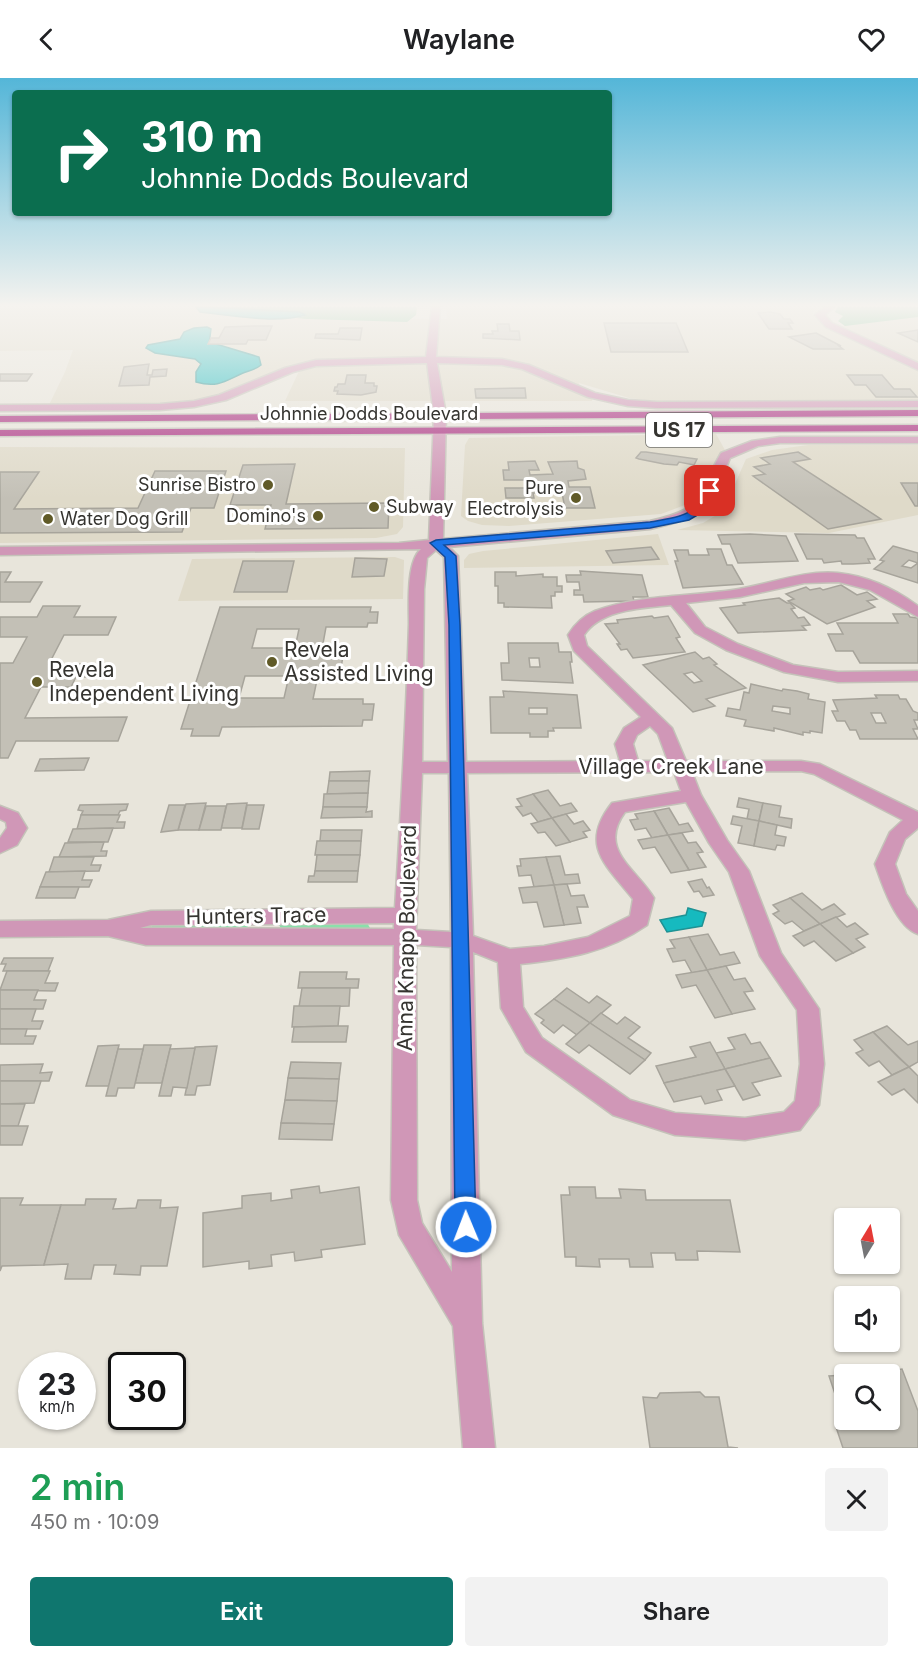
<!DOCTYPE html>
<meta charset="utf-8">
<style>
body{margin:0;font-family:Inter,sans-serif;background:#f2f2f2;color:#202124;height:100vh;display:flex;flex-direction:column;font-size:22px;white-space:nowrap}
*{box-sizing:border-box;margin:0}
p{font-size:20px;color:#757577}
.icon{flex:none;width:33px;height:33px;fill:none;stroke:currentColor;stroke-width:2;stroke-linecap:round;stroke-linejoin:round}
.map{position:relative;height:1370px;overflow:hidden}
.sheet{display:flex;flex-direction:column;background:#fff;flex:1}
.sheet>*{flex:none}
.hud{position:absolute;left:12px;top:12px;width:600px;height:126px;border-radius:6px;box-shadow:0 2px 4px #0004;background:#0b6e4f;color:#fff;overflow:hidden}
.needle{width:39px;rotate:10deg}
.tools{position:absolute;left:834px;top:1130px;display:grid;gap:12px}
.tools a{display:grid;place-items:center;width:66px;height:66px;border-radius:6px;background:#fff;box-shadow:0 2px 4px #0004;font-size:30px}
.speed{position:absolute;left:18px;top:1274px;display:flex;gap:12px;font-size:30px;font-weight:700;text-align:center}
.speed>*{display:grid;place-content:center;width:78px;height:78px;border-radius:50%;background:#fff;box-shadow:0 2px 4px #0004;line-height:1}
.speed small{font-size:15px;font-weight:400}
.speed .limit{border:3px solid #111;border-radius:9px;background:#fff;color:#111}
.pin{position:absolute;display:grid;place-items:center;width:51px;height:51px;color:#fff;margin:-26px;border-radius:12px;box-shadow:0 3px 9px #0006}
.me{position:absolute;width:66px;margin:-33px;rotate:359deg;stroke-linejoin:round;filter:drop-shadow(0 0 4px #0008)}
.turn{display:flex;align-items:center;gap:21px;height:126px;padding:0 30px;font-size:27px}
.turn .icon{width:78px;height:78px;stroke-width:2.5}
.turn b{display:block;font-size:42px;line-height:51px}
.round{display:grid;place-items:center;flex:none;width:63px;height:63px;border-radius:6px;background:#f2f2f2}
.head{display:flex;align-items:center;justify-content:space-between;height:102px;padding:0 30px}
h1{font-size:36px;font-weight:600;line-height:45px;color:#1e9e55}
.action{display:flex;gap:12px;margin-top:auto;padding:12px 30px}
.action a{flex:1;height:69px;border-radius:6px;background:#0f766e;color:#fff;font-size:24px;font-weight:600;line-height:69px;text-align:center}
.action a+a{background:#f2f2f2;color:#202124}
header{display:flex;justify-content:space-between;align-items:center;height:78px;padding:0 30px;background:#fff;font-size:27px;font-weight:600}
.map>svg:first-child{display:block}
</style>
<header><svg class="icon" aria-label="back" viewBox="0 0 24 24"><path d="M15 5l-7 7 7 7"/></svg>Waylane<svg class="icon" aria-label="heart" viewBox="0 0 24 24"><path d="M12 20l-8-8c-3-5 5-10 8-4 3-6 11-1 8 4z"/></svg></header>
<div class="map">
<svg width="918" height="1370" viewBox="0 0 918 1370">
<rect width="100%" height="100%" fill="#e8e5db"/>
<g fill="#dfdac9">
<polygon points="0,229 196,229 200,234 312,240 447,241 446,229 821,229 813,234 814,239 823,247 918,293 918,322 662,324 629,320 579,305 580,312 592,317 592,323 285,323 301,289 222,320 194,326 48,329 65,294 73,272 0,273"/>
<polygon points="918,238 918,285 842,248"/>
<polygon points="716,356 725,372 714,385 699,419 685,427 661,436 509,448 482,447 468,443 461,438 465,367 469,360"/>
<polygon points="808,367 918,367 918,437 829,455 677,452 703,445 723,433 746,381 772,372"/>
<polygon points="0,369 405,370 403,449 397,456 376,460 0,465"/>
<polygon points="658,456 669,487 464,490 464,482 469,476 483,473"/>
<polygon points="395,479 404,482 403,521 178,523 192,481"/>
</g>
<g fill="#8ae0ab">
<polygon points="283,843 366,843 370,850 365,852 282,852 279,847"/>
<polygon points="156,844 244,844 248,847 247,851 149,851"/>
</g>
<g fill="#5db983">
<polygon points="231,229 417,229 416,237 407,244 307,241 296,240 304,238 300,234 243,232"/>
<polygon points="838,229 918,229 918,239 845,248 838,243 843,238 835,234"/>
</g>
<g fill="#16babf" stroke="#1f9294" stroke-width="1.5">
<path d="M196,229C231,229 265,233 300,234L305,237C275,246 231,237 200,234Z"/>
<path d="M207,249L211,251L209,266H216L259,279L261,287C255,292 250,292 243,295C225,303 218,310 196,304V294L201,286L195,281L155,275L146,270L148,267L180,261L184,254L194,250Z"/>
<polygon points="688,830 706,835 702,848 667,854 660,842 686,837"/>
</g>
<g fill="#c3c0b6" stroke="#a7a49b" stroke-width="1.5" fill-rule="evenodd">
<polygon points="770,234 780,236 784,241 790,241 793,245 788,245 792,251 769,251 758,235"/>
<polygon points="604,245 676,245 688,274 611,274"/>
<polygon points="497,246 509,246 510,253 519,253 520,262 483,260 483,256 493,256 492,253 498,253"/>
<polygon points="253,248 272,248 266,262 248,262 246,266 208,266 211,260 219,260 225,249"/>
<polygon points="340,250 362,250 360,262 315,260 316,256 338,256"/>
<polygon points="918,252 918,264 898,255"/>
<polygon points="816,255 841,268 839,268 843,271 813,271 789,259"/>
<polygon points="149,286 147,297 152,297 153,292 167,291 166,298 150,299 149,307 119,308 124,289"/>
<polygon points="0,296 32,296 27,303 0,303"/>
<polygon points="347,297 366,297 365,305 374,305 374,308 377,308 376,314 361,317 337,316 338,313 334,313 335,309 337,309 338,306 345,306"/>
<polygon points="847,297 882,297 894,311 910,311 917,319 876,319 866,307 855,307"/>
<polygon points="525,310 526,320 476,320 475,311"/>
<polygon points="641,374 646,374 697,381 694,387 679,384 677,387 664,386 639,381 636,380"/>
<polygon points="798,374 810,381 793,384 881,441 828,451 753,398 765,396 754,389 770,386 761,380"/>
<polygon points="535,383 539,392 529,392 530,397 553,396 548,384 577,383 578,390 584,392 586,401 568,403 569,409 590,409 595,430 565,430 562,415 533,415 534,420 506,420 505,410 531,410 530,402 504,402 503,392 509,392 508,384"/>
<polygon points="295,386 286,426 389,425 388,450 265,451 271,427 230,427 243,387"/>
<polygon points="155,393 226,393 214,430 191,430 182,454 0,455 0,394 39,394 14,431 138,430"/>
<polygon points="901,405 918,405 918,428 915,428"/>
<polygon points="750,456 786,458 798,483 738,485 730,466 722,466 718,457"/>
<polygon points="795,456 855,457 857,460 864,460 875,481 868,481 870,485 853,486 842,486 841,483 824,485 822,481 807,481"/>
<polygon points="893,468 918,475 918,485 909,482 902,488 911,490 918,485 918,505 874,491 884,483 880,482"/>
<polygon points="651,469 659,481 613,485 606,473"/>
<polygon points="707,471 721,471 727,487 732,487 743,506 683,510 675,483 678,483 674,472 688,472 689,477 709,477"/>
<polygon points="355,480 387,481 384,498 352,499"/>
<polygon points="243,483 294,483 287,514 234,514"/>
<polygon points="580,493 642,497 648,519 633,519 634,523 584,524 583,517 574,517 574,512 580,512 579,504 567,504 566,497 581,497"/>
<polygon points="0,494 11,494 5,504 42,504 30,524 0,524"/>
<polygon points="495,494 516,494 516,498 543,496 543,499 557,499 557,508 562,508 562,514 555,514 555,518 551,518 552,530 504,529 504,525 498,525 498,508 495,508"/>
<polygon points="841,507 857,517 867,514 877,521 867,523 875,529 827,546 788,523 794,521 786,516 806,509 810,512 820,510 823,512"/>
<polygon points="779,520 787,525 790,525 795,530 791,531 798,540 804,539 810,547 802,548 806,552 738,555 720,530 745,527 743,525"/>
<polygon points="43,528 80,528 74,539 116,539 108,557 64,557 49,586 80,586 77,593 111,593 109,599 76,599 71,609 41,609 25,640 127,639 118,663 16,663 8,680 0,680 0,585 13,585 27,559 0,559 0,539 37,539"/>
<path d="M220,529H371L370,534H378L377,545H368L367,549H326L322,571H344L340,597H318L313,621H363V626H374L372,642H363L362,648L222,649L219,658H191L193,651H181ZM257,551H299L295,570H252ZM245,598H289L284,620H239Z"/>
<polygon points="893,536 908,536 910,539 918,540 918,585 860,585 853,573 836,573 828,556 843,556 837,545 898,545"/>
<polygon points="652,538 654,540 668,538 680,559 676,560 685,574 633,580 627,571 621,572 617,566 620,566 605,546 618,545 617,542"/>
<path d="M508,565H558L559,574H571L572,584H570L573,605L502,602L501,585H509ZM529,580H539L540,589H530Z"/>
<path d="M695,574L703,581L709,579L717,586L714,587L746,610L706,621L715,628L693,634L643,587ZM692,594L702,603L694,605L684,596Z"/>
<path d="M751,606L782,613L783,611L797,613L809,616L808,621L825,624L822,655L810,653V655L803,654V657L774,650V653L744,648L746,642L726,638L728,630L740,632L744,614L749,615ZM773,628L790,630V636L772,633Z"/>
<path d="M503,613L577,617L581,650H553L554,653H548V659H530V655H491L490,619H504ZM529,630H547V636H529Z"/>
<path d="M875,617H898L900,621H906L913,633L918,635V642H914L918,651H913L918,661H860L856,652H850L845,643H837L832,633H838L833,622L877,620ZM871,635H881L886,645H876Z"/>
<polygon points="89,680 84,692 35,693 40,681"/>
<polygon points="370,693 369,703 329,703 330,694"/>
<polygon points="329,703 369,703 368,715 327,716"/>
<polygon points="548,712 560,728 571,725 577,733 552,740 533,716"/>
<polygon points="368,715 367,729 323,729 324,716"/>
<polygon points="533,716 552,740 538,744 531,735 523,738 516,729 522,728 517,721"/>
<polygon points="739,720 763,725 759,743 747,741 749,731 737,729"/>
<polygon points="206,725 199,752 178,752 186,726"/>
<polygon points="247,725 242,750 221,750 227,726"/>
<polygon points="763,725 781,728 779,739 792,741 791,750 759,743"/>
<polygon points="128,726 126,732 120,733 118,737 81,737 83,733 78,732 80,727"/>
<polygon points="169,727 185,727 178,752 161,754"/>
<polygon points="247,727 264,727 259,751 242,751"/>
<polygon points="206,728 226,728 221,752 199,752"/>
<polygon points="323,729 367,729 366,734 372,733 372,739 321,740"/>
<polygon points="669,730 679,747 688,745 693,753 668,757 654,733"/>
<polygon points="654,733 668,757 652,760 646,750 635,752 630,742 638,741 635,736"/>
<polygon points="566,736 574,746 583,743 590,752 583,754 587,759 570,764 552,740"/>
<polygon points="81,737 120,737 117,744 125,744 124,750 77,751"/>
<polygon points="733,738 759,743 754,768 738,765 742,748 731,746"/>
<polygon points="552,740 570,764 556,768 545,754 538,755 531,746"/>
<polygon points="759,743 777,747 775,757 786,759 784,768 777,767 775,772 754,768"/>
<polygon points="113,750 108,764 68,764 73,751"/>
<polygon points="321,752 362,752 361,763 320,763"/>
<polygon points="682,755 688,765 696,764 703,774 697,775 706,789 689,792 668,757"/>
<polygon points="668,757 689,792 671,795 655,769 643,771 638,762"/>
<polygon points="317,763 361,763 360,777 315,777"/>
<polygon points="104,764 101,773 107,773 106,778 59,779 65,765"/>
<polygon points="317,777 360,777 358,793 315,793"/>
<polygon points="560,778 565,797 578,796 580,805 554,807 546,779"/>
<polygon points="54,779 94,779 91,787 101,787 99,793 49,794"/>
<polygon points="546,779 554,807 534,809 531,797 519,798 517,788 521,788 520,781"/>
<polygon points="85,793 82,802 92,802 89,809 40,809 46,794"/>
<polygon points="315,793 358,793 357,804 308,804 309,798 314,798"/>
<polygon points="702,801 707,810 709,809 714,817 703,819 699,813 694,814 688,804"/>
<polygon points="567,806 571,818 584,817 588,829 577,829 581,845 564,847 554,807"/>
<polygon points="554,807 564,847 544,849 537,824 523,825 519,810"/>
<polygon points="40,809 79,809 75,820 36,820"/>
<polygon points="802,815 822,832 834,826 845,836 820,846 790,820"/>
<polygon points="790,820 820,846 804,853 792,843 785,846 773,836 779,833 773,827"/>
<polygon points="836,839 847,849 855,845 868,856 856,861 865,869 853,875 820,846"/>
<polygon points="820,846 853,875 836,883 814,863 804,868 793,858"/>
<polygon points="708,856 720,877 734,874 740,885 707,892 689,859"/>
<polygon points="689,859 707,892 692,895 685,882 673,884 667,871 675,870 670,862"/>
<polygon points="4,880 53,880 48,893 3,893 6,886 1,886"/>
<polygon points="726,888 734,902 745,900 753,913 744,914 755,931 732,936 707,892"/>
<polygon points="707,892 732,936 715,940 696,907 682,910 676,897"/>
<polygon points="7,893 50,893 45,905 58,905 55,913 0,912"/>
<polygon points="300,894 347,894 346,901 359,901 358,910 298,910"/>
<polygon points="302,910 350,910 349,928 299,929"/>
<polygon points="567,910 589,925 597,918 611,927 590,945 554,921"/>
<polygon points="0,912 38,912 34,922 46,922 43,931 0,931"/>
<polygon points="554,921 590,945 577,957 563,947 554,955 541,945 544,942 535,936"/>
<polygon points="294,928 340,928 338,948 292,949"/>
<polygon points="0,931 36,931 32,943 43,943 40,951 0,951"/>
<polygon points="601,935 617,946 625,939 640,949 628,960 651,975 645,982 590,945"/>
<polygon points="590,945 645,982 630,996 589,967 579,975 566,966"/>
<polygon points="338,948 348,948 346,964 292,964 294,949"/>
<polygon points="887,948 908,967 918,963 918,984 909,989 873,954"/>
<polygon points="0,951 27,951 25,958 36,958 33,966 0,966"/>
<polygon points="873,954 900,981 909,989 892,997 879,983 869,988 856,975 863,972 854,962"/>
<polygon points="745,956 751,966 760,964 770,980 725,991 716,975 735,971 728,960"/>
<polygon points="710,964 725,991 664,1005 656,988 696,979 690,969"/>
<polygon points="119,967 109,1008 86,1008 98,968"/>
<polygon points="144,967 171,967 162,1005 135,1005"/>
<polygon points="217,968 210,1007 197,1008 195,1017 185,1017 195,969"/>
<polygon points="195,970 187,1010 173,1009 171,1018 159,1018 170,971"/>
<polygon points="118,971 143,971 134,1010 118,1010 116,1018 106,1018"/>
<polygon points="770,980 781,998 752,1005 760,1017 743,1022 725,991"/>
<polygon points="291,984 341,985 339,1001 288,1000"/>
<polygon points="43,986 40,995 52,994 49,1003 0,1003 0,987"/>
<polygon points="909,989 918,998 918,1025 904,1011 892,1017 878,1004"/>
<polygon points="725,991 735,1008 717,1012 722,1022 705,1026 701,1018 674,1024 664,1005"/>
<polygon points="288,1000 339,1001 337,1023 285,1022"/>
<polygon points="0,1003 41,1003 34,1025 0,1026"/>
<polygon points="285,1022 337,1023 334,1046 281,1045"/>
<polygon points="0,1026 25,1026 18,1048 0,1048"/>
<polygon points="281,1045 334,1046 332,1062 279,1061"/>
<polygon points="0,1048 28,1048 22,1067 0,1067"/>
<polygon points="319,1108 320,1115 359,1109 365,1166 321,1172 322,1179 295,1183 294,1174 271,1177 272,1188 249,1191 249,1183 203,1189 203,1135 242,1130 242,1118 271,1115 271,1123 292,1120 291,1112"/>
<polygon points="569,1109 595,1109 596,1120 621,1120 619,1111 645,1112 646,1122 730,1122 740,1174 697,1173 698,1182 676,1182 675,1175 651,1175 653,1189 630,1189 629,1181 599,1181 600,1189 576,1188 576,1179 565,1179 561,1117 570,1117"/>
<polygon points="0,1120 23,1120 20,1127 61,1127 44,1187 2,1188 0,1193"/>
<polygon points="86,1121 116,1121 113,1131 136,1130 138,1122 161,1122 160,1130 178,1129 167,1188 141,1188 140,1197 114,1196 116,1187 94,1187 91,1201 65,1201 68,1186 44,1187 61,1127 85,1127"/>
<polygon points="882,1290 888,1293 902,1291 918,1333 918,1370 843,1370 836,1349 846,1349 829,1298 844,1297 844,1341 890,1341 890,1296 849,1296 852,1292"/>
<polygon points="700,1314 705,1319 719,1319 728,1369 738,1370 650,1370 643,1319 657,1320 660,1315"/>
</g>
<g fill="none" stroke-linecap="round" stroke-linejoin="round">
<defs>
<g id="minor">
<path d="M432,229H440L436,279L502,281L529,287L595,315L628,322L657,324L918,323V329L657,330L628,328L588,319L522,291L502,287L437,285L446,337L443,461L650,443C708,430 695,420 721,375L752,363L780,359H918V365H780L758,368L730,380C709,433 706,438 650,451L449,469L458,478L466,684L620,683L615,666L624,650L641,639L574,573L568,557C575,546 583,538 595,533C641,516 692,519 739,511C773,505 804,492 838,495C868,498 895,511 918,528V539L870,512L839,504L804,505L740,519L686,525L705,549L738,566L793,587L838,594L918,593V603L838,604L784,594L726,572L695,555L671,527C643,530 601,531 584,557L587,568L672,650L686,683H801L820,686L918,734V750L905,761L895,786L906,816L918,833V856C896,849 882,806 875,786L890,754L903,742L814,696L801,693L692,694L701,717L727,762L749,793L781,875L819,931L824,986L819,1027L800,1052L745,1062L675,1057L613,1037L526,974L501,930L498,884L473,874L482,1245L495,1370H463L453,1248L399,1157L391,1122L394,867H146L108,858L0,859V843L108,842L151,833L395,830C401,735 406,641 409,546C409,526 406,484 421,471L0,477V469L399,465L429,462L434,337L427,285L316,288L293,294L226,322L194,329L160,332L0,333V327L160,326L194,323L219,317L285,290L316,282L426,279ZM436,472L444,479L448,684H422L424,511L427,480ZM650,648L658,656L668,683H638L633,666L637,657ZM674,694L681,713L612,725C579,767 605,786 633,821L630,838L588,859L544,868L510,871L473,858L467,695ZM422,695H449L451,854L416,852ZM686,724L709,765L729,794L760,878L797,932L800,986L795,1023L784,1034L745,1040L675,1035L630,1022L542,960L523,929L520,886C567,881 608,874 647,847L654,820C637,791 597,772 625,734ZM394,845V851L140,850L151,847ZM416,867L451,869L452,1194L422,1145L417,1122Z"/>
<polygon points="825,229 834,229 825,237 832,245 918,285 918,292 826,249 815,237"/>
<polygon points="0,728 18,735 27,750 17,767 0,775 0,760 7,750 6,744 0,741"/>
</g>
<g id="highway">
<polygon points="918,332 918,338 0,344 0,338"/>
<polygon points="918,347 918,353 0,358 0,352"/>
</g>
</defs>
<use href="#minor" stroke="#c4c2b9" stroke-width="3"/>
<use href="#highway" stroke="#c4c2b9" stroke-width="3"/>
<use href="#minor" fill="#d097b7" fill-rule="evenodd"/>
<use href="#highway" fill="#aa2f81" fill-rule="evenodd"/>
</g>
<linearGradient id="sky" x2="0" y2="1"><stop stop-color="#54b6d8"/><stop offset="0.54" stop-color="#f5f3ef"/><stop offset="1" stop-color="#f5f3ef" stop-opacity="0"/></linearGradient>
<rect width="918" height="421" fill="url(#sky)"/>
<path fill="#1a73e8" stroke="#114b97" stroke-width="1.5" d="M710,410L714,413L706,432L689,442L650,450L444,467L456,478L460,547L476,1149L473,1156L466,1159L458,1156L455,1149L449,547L445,479L430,465L436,462L650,444C665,441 684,440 696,429C703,424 702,414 710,410Z"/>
<g fill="#605a27" stroke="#fff" stroke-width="2">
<circle cx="268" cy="407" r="6"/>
<circle cx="576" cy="420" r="6"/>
<circle cx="374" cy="429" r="6"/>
<circle cx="318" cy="438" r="6"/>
<circle cx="48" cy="441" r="6"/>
<circle cx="272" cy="584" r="6"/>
<circle cx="37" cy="604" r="6"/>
</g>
<g text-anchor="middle" stroke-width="6" stroke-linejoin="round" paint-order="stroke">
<g font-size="18" fill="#353430" stroke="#fff">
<text x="369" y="342">Johnnie Dodds Boulevard</text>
</g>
<g font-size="18" fill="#353430" stroke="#fff" text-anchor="end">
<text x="256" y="413">Sunrise Bistro</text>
<text x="564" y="416">Pure<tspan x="564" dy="21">Electrolysis</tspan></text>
<text x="386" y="435" text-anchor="start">Subway</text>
<text x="306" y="444">Domino's</text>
<text x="60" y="447" text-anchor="start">Water Dog Grill</text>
</g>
<rect fill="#fff" stroke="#72716e" stroke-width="1.5" x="646" y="335" width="66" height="34" rx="4.5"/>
<g font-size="20" font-weight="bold" fill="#353430">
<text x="679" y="359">US 17</text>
</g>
<g font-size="21" fill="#353430" stroke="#fff" text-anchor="start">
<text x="284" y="579">Revela<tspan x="284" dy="24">Assisted Living</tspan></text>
<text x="49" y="599">Revela<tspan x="49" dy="24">Independent Living</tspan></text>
</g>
<g font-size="21" fill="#353430" stroke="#fff">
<text x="671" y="696">Village Creek Lane</text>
<text transform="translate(256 838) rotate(-1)" y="7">Hunters Trace</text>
<text transform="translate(407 860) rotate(-89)" y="7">Anna Knapp Boulevard</text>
</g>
</g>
</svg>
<div class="tools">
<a><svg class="needle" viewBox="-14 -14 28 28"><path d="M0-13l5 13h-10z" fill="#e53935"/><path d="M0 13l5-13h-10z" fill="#757577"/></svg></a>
<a><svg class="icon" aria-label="sound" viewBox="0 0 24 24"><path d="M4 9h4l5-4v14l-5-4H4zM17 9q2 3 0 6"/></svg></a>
<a><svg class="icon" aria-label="search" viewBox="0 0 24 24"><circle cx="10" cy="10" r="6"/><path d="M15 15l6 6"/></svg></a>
</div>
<div class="speed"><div>23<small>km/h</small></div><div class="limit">30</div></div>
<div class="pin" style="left:710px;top:413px;background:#d93025"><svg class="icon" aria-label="arrive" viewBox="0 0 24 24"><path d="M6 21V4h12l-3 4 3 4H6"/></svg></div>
<svg class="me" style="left:466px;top:1149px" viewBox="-20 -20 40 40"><circle r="17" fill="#1a73e8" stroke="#fff" stroke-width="3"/><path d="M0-11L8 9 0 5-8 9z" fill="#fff"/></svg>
<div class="hud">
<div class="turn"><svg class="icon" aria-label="right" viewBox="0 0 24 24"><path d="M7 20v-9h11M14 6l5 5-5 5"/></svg><div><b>310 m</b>Johnnie Dodds Boulevard</div></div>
</div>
</div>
<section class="sheet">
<div class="head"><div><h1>2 min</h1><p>450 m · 10:09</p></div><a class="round"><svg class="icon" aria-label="close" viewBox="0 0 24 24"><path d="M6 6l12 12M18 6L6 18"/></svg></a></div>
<div class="action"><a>Exit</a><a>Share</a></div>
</section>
